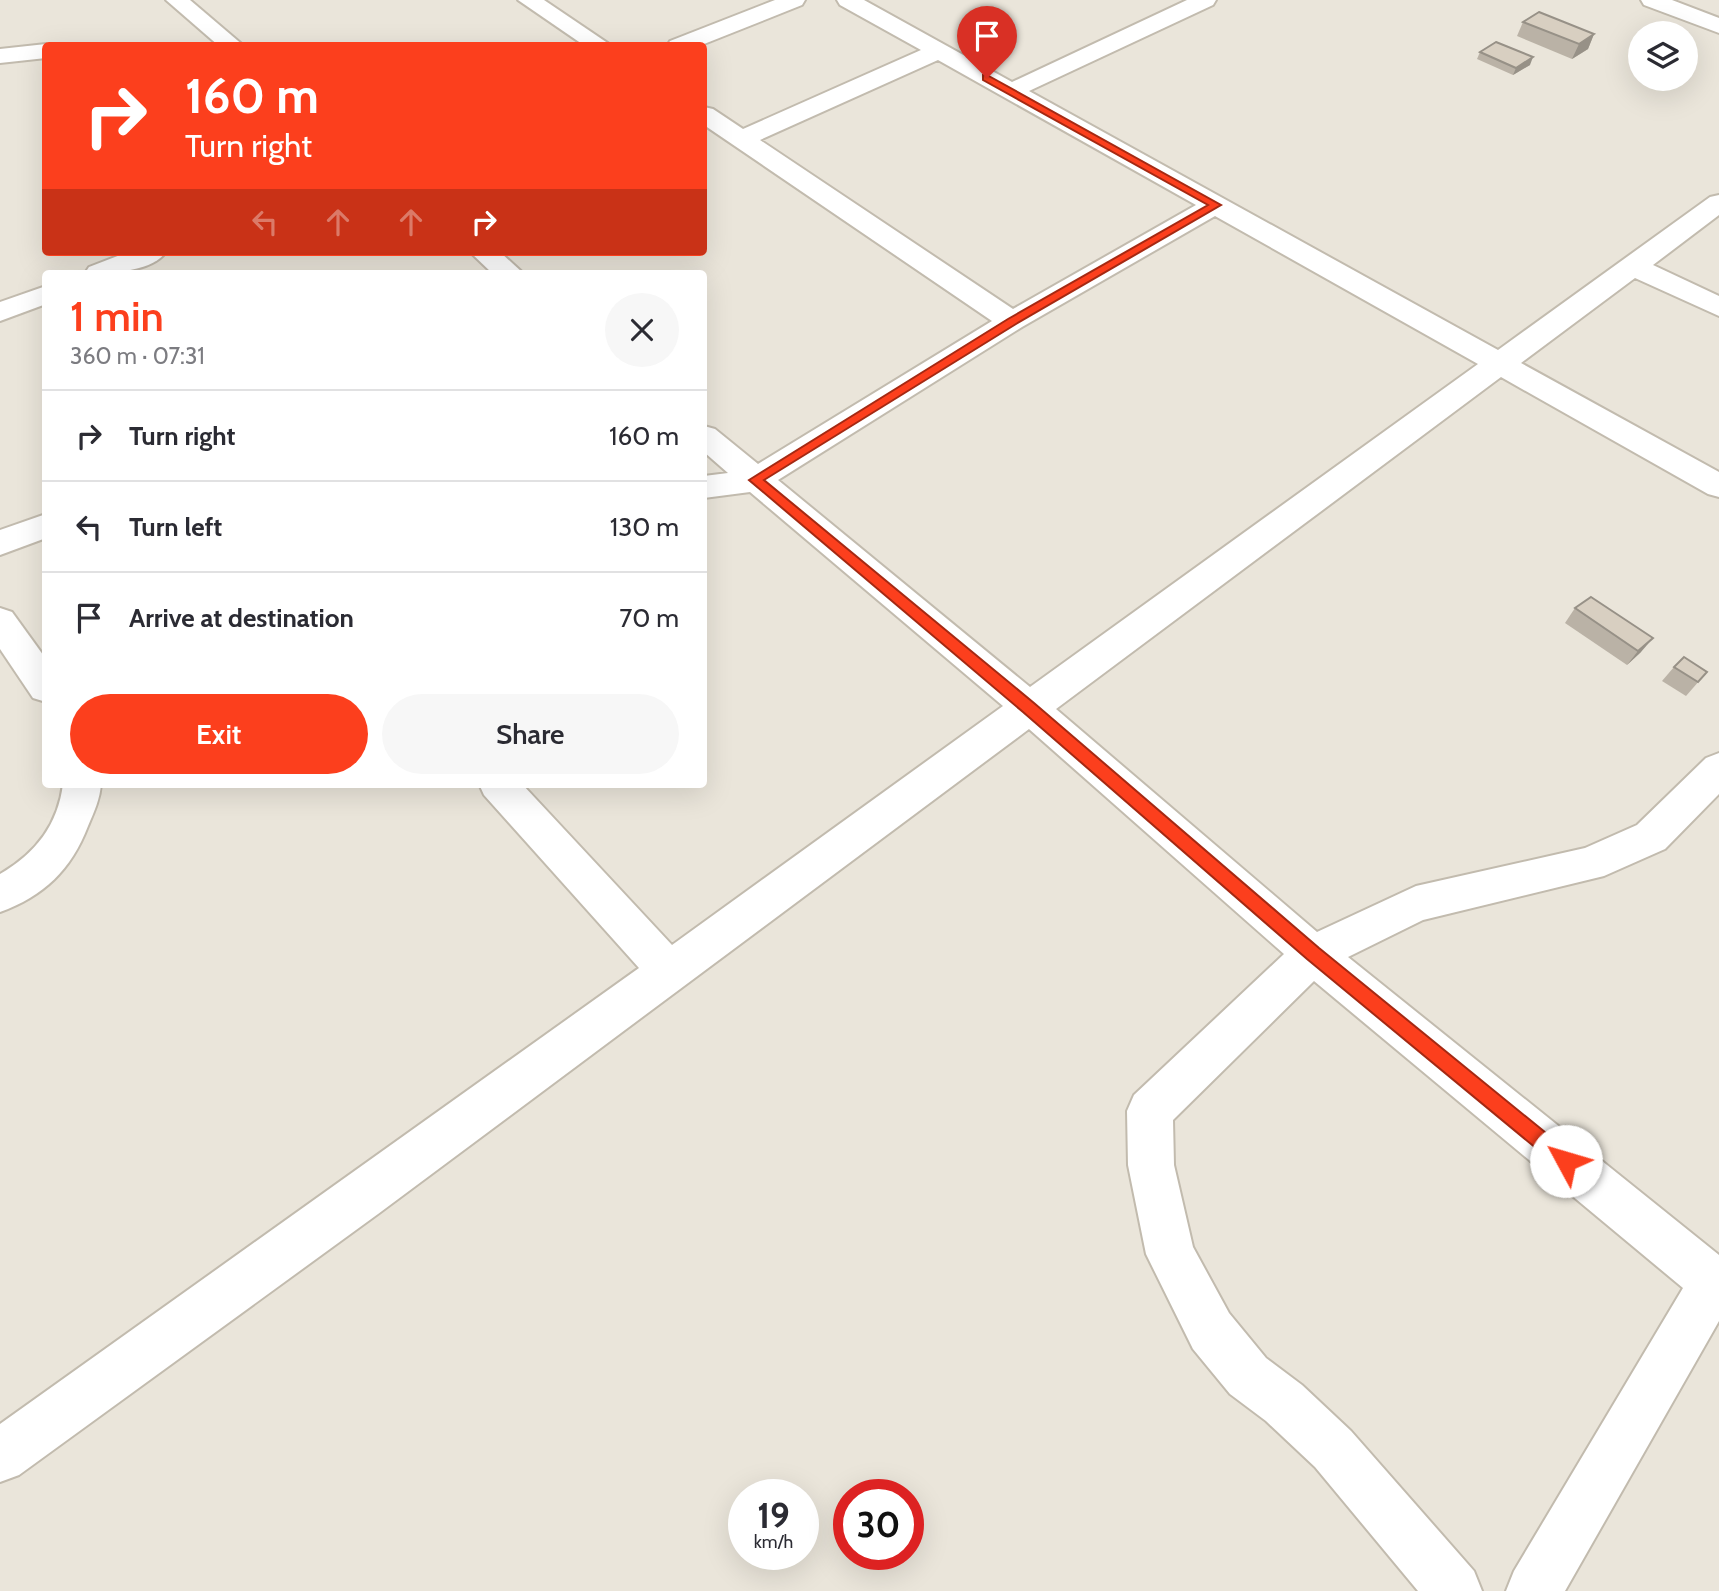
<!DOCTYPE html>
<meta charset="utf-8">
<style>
body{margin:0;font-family:Cabin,sans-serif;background:#f7f7f7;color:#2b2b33;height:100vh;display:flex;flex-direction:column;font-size:26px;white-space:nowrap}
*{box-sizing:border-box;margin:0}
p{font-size:23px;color:#7c7c81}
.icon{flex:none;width:38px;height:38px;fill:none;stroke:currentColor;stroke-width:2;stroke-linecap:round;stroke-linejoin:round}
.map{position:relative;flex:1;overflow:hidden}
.sheet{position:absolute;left:42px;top:270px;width:665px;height:518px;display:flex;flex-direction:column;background:#fff;border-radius:7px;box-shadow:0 7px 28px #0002}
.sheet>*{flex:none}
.guide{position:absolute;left:42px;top:42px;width:665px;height:214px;border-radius:7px;box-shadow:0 7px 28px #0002;background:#fc3f1d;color:#fff;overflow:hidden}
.fabs{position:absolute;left:1628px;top:21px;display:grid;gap:14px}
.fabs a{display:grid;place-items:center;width:70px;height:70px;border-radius:50%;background:#fff;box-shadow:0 7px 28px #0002;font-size:35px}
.speed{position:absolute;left:728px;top:1479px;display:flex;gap:14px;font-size:35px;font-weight:700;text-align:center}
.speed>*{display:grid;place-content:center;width:91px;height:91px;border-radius:50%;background:#fff;box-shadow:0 7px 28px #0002;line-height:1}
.speed small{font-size:18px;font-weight:400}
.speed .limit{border:10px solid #d22;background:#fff;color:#111}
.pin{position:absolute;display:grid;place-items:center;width:60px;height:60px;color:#fff;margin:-72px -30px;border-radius:50% 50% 50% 0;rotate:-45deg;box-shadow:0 0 7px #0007}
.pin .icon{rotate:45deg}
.me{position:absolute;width:77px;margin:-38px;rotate:309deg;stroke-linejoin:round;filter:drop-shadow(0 0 5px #0008)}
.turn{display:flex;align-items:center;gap:24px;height:147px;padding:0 28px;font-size:32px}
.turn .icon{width:91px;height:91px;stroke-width:2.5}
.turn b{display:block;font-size:49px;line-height:60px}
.lanes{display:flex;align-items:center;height:66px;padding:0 28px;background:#0003;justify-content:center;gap:35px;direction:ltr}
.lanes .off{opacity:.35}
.round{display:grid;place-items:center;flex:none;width:74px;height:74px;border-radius:37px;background:#f7f7f7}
.summary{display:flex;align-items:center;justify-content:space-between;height:119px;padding:0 28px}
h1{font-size:42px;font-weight:600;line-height:52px;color:#fc3f1d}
.cta{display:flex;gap:14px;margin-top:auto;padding:14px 28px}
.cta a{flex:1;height:80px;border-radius:42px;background:#fc3f1d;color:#fff;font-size:28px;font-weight:600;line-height:80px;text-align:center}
.cta a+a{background:#f7f7f7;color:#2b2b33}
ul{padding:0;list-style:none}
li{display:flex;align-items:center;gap:21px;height:91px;padding:0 28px;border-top:2px solid #e1e1e2}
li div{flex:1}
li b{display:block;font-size:26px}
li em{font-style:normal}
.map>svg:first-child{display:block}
</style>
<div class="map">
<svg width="1719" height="1591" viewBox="0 0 1719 1591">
<rect width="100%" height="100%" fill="#f6f3ec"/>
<path fill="#eae5da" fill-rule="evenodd" d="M0,0H1719V1591H0ZM1640,33H1685V79H1640ZM46,46H704V252H46ZM46,273H704V784H46ZM744,1494H803V1554H744ZM849,1494H908V1554H849Z"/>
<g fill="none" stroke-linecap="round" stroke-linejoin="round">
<defs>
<g id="minor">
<polygon points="166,0 190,0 244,46 219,46"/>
<polygon points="518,0 544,0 612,46 585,46"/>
<polygon points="775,0 805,0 802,5 699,46 667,46 670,41"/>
<path d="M837,0H864L1012,82L1187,0H1216L1213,5L1029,91L1498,350L1710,197L1719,195V215L1653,265L1719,296V316L1635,278L1521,363L1719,472V497L1708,494L1501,377L1056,709L1317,932L1416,886L1585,848L1637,825L1706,758L1719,753V794L1665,849L1604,876L1423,920L1348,957L1719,1255V1321L1565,1591H1506L1514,1571L1683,1288L1314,981L1173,1120L1174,1165L1193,1247L1229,1313L1266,1358L1302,1385L1351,1431L1474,1571L1482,1591H1418L1315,1467L1266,1421L1230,1394L1193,1349L1146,1254L1128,1165L1127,1111L1134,1095L1284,954L1029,729L378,1214L19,1475L0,1482V1424L639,968L484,795L479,784H522L672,945L1003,706L750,492L704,498V476L728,473L704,452V426L715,429L758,464L992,321L704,125V107L713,109L743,129L921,50L840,5ZM938,60L1196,205L1013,309L760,140ZM1215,216L1478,364L1030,687L778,480L1022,327Z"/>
<polygon points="1641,0 1672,0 1719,18 1719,33 1644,5"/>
<polygon points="46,44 51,46 46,46 46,58 0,63 0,49"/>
<path d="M128,252H166C151,273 108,273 85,273L89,267Z"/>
<polygon points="470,252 500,252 523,273 492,273"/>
<polygon points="46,286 46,304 0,321 0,302"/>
<polygon points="46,514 46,538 0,555 0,530"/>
<polygon points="0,608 12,612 46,659 46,702 33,698 0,649"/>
<path d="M63,784H101C100,799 94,812 88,826C71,870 44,896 0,912V874C35,854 58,825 63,784Z"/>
</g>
</defs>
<use href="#minor" stroke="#c2bbae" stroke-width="4"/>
<use href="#minor" fill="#fff" fill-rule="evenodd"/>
</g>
<g fill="#bab2a6">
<polygon points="1523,22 1594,34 1588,49 1572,59 1517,36"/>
<polygon points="1480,52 1530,65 1513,75 1477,59"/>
<polygon points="1575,608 1641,652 1627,665 1565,623"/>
<polygon points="1674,667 1707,672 1686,696 1662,681"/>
</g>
<g fill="#979187">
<polygon points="1594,34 1588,49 1572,59 1579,44"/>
<polygon points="1533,57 1530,65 1513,75 1516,68"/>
<polygon points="1653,638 1641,652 1627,665 1638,651"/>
</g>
<g fill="#d8cfc1" stroke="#979187" stroke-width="2">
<polygon points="1539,12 1594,34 1579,44 1523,22"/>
<polygon points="1496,42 1533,57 1516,68 1480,52"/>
<polygon points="1591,597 1653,638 1638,651 1575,608"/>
<polygon points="1684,657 1707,672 1698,682 1674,667"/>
</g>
<polygon fill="#fc3f1d" stroke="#a42913" stroke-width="2" points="987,75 1221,205 1016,324 764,480 1034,703 1319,948 1573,1155 1576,1161 1573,1168 1566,1171 1560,1168 1307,959 1023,712 749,480 1008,319 1208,205 983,80 983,75"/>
</svg>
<div class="fabs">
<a><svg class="icon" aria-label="layers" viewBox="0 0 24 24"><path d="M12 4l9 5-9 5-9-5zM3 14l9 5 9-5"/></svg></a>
</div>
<div class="speed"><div>19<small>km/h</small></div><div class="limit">30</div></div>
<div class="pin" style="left:987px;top:78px;background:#d93025"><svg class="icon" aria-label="arrive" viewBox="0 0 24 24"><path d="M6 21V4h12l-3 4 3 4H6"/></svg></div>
<svg class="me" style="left:1566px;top:1161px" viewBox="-20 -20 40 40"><circle r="19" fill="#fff"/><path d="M0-13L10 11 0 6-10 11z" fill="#fc3f1d"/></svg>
<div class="guide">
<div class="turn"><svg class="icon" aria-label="right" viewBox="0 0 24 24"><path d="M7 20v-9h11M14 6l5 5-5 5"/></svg><div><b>160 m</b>Turn right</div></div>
<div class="lanes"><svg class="icon off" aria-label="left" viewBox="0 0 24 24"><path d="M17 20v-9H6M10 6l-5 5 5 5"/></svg><svg class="icon off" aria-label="ahead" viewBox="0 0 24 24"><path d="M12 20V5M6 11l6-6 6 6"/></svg><svg class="icon off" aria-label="ahead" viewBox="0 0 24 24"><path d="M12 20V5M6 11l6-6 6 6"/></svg><svg class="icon" aria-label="right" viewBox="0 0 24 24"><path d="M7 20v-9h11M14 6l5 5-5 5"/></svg></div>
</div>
<section class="sheet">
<div class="summary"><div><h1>1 min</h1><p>360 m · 07:31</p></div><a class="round"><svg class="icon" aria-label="close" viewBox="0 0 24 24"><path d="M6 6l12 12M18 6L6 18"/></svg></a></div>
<ul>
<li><svg class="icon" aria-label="right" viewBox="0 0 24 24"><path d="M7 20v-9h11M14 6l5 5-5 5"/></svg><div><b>Turn right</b></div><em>160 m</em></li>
<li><svg class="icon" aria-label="left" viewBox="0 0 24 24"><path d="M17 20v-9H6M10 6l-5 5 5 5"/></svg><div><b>Turn left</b></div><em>130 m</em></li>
<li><svg class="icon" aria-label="arrive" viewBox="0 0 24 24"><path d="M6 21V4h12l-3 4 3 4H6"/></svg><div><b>Arrive at destination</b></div><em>70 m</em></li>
</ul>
<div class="cta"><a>Exit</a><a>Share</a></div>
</section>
</div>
